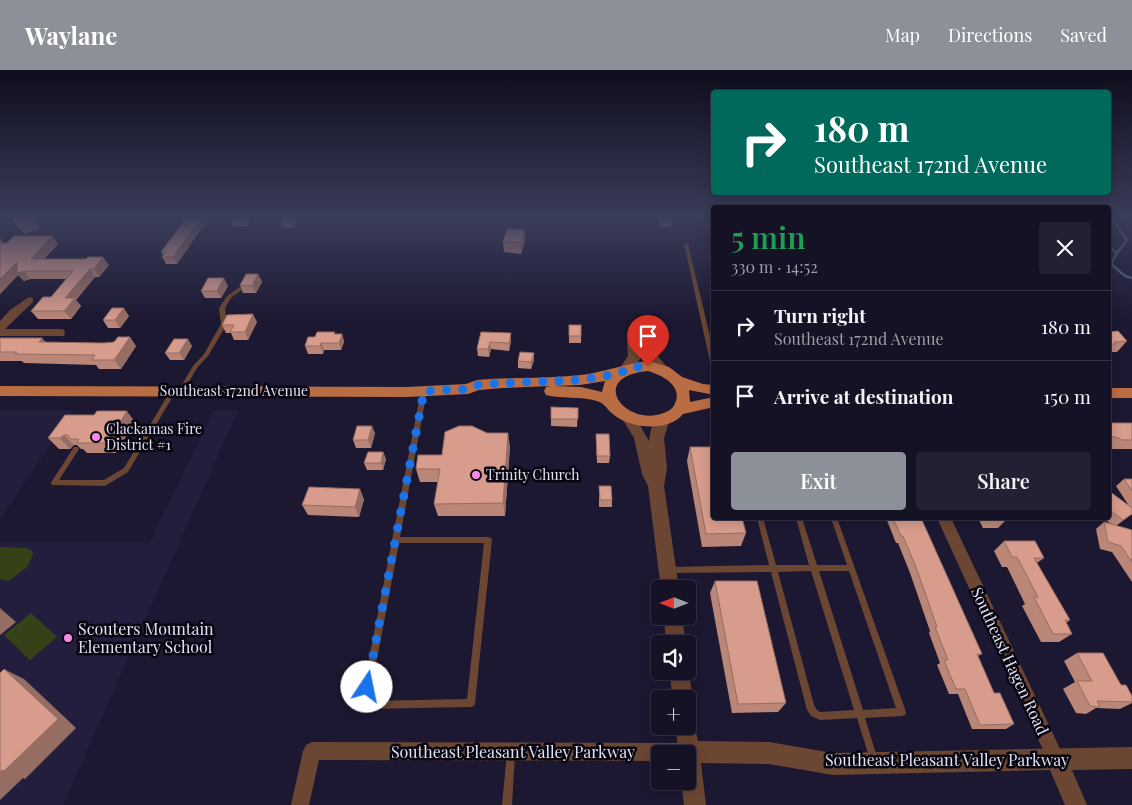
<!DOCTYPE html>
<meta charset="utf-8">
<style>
body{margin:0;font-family:"Playfair Display",serif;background:#222032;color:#f1f3f6;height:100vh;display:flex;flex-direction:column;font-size:19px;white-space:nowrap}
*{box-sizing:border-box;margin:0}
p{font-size:16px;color:#9d9ea7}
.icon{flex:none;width:28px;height:28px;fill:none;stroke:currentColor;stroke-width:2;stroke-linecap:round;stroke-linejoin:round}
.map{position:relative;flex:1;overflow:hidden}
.sheet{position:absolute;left:711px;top:135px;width:400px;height:315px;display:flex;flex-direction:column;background:#151226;border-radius:5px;box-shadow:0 2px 12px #0003,0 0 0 1px #343243}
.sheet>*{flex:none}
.guide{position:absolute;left:711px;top:20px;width:400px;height:105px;border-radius:5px;box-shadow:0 2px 12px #0003,0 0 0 1px #343243;background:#00695c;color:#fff;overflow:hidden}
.needle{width:32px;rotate:270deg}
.controls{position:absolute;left:651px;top:510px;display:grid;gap:10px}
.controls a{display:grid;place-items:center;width:45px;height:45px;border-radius:5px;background:#151226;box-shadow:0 2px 12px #0003,0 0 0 1px #343243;font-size:25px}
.pin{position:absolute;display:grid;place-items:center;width:42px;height:42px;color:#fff;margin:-51px -21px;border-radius:50% 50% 50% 0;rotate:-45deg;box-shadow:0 0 5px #0007}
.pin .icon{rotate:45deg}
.me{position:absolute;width:55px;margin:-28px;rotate:11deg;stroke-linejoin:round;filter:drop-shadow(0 0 4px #0008)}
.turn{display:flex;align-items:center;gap:18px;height:105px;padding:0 20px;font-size:22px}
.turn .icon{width:65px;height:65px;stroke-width:2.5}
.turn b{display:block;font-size:35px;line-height:42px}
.round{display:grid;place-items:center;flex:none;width:52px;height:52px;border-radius:5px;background:#222032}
.summary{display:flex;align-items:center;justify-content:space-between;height:85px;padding:0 20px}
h1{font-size:30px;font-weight:600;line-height:38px;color:#1e9e55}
.button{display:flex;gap:10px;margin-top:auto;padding:10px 20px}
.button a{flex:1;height:58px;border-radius:5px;background:#8c9099;color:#fff;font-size:20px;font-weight:600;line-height:58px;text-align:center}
.button a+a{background:#222032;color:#f1f3f6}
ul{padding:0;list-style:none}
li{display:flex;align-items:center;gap:15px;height:70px;padding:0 20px;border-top:1px solid #343243}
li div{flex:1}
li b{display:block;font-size:19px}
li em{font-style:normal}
header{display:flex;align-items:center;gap:30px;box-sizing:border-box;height:70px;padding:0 25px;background:#8c9099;color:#fff}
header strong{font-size:24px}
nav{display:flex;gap:28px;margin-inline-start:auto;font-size:18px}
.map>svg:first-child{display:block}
</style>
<header>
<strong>Waylane</strong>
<nav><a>Map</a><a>Directions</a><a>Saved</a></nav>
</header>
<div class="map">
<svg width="1132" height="735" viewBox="0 0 1132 735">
<rect width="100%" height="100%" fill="#1c1832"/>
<g fill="#241e3e">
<polygon points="0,340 74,340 0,450"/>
<polygon points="214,340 238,340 63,735 0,735 0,473 150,473"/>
</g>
<g fill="#354218">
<polygon points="0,477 26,478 32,481 33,485 27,497 9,511 0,509"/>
<polygon points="31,543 57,567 30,590 4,565"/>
</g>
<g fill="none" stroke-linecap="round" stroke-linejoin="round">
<g stroke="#4a667b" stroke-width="2.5">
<polyline points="1110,146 1127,170 1117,183"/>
<polyline points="1109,177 1117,183 1111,194 1125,206 1132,208"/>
</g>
<g fill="#6b4632" fill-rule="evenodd">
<polygon points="684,173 686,173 688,174 714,283 714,298 711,296 684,174"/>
<polygon points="241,216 243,217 243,219 231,228 225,238 227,254 208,286 197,298 183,322 179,322 178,321 193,296 204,284 221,254 219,238 227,226"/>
<polygon points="173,319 176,321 128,402 105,416 52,415 51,413 52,411 74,377 78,377 79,379 59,410 104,410 124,398 171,320"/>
<path d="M424,319L427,321L400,467H488L491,468L492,470L475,633L474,636L471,637L364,639L361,638L360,635L421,321ZM399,473H484L467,629L369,631Z"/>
<path d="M757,448H763L776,495H809L796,448H802L817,495H847L831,448H837L906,642L905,645L902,646L865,648L878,690L877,693L874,694L871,693L857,648L820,650L811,646L807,640L771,502L670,503L667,502L666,500L667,498L670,497L769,495ZM811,501L854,640L820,642L817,640L814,635L778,502ZM819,501H849L896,638L863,640Z"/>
<polygon points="511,679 514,680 515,683 512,735 502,735 507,683 508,680"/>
</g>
<g fill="#6b4632" fill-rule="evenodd">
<polygon points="29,227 33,228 33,232 5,259 60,259 64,260 65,263 64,266 0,266 0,251 10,240"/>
<polygon points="937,448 951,448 1062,683 1065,689 1062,695 1056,698 1050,695"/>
<polygon points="312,672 688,673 694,676 697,682 694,688 688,691 688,684 660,684 660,691 319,690 309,735 291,735 303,681 306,675"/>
</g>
<g fill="#6b4632" fill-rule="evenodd">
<polygon points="634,267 649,268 659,288 669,299 667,302 657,302 649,294 641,279 640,289 632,301 622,301 620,298 628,286 627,271 629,268"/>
<polygon points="628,342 633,343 649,371 651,359 658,345 663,344 668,345 670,349 664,368 667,398 664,416 679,519 661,519 648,416 642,404 634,368 621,347 623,343"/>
<polygon points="664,546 682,546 686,574 666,574"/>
<polygon points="688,598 693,629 690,636 688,637 688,629 673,629 669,601 688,601"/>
<polygon points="688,646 693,649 698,671 769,672 833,683 1132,677 1132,699 1072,700 1087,735 1065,735 1050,700 833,705 769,694 701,693 706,735 684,735 681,711 688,711 688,684 678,684 676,656 688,656"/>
</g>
<g fill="#ba6d42" fill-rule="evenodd">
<path d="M648,291L669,297L682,307L703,314L714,315V325L689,320L690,332L714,327V337L683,344C669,362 631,359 614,345C607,340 606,334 597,331C580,326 562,329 546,325L544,321L546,317L551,316L503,318L479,320L468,324L407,327L0,326V316L407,317L466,314L477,310C511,307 546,309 581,305C604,302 625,294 648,291ZM648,301C661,305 681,314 676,331C674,337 671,340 666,342C627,360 585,307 648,301ZM605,311L602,322L581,317L553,316L580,315Z"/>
<rect x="1109" y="318" width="23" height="10"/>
</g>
</g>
<g fill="#b98678">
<polygon points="188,146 210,146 177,194 166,194 162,187 163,185 161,182"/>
<polygon points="231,146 253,146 247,156 233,156 230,148"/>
<polygon points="283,146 298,146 299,149 294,158 284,158 281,151"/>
<polygon points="659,146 672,146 672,150 671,157 660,157"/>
<polygon points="11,148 40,158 25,164 16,155"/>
<polygon points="525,160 525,171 521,184 504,182 503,171"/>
<polygon points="52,166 58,174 44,189 109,195 99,207 95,207 76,230 81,236 71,249 38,249 31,241 51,227 67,209 30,209 24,211 18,205 0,224 0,168 3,172 1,173 7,173"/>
<polygon points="258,204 262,212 256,223 243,223 240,215"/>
<polygon points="228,216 221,228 205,228 201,221"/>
<polygon points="129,246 120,258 108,258 103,250"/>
<polygon points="257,252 248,270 234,270 231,263 226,263 222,255"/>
<rect x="569" y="255" width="12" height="18"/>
<polygon points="481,262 511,271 509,281 491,279 489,287 478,286 477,279"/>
<polygon points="1109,262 1127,271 1117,282 1109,282"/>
<polygon points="335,264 342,264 344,272 341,280 324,280 323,284 308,284 305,276 315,267"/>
<polygon points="0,268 46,272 136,276 121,299 99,299 96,295 24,293 22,291 0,291"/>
<polygon points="192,276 184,290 170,290 165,283"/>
<polygon points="534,283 534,290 531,299 518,298 518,291"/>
<polygon points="578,338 577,357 551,356 551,349"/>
<polygon points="65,345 135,352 116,383 87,383 83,379 81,379 77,375 74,375 70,379 59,379 48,368"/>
<polygon points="1109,353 1132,353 1132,379 1112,379 1110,376 1109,376"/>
<polygon points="375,363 371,378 356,378 353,370"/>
<polygon points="596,364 610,386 609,393 597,393"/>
<polygon points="510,376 505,446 438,446 434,434 438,412 420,412 416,399 442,385"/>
<polygon points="690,377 746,463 741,476 702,477 687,391"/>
<polygon points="383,382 386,389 383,400 367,400 364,393"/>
<polygon points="1124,409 1132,409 1132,444 1116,456 1132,460 1132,512 1112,482 1100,479 1096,459 1104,452 1111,454 1103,448 1109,448 1109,421 1129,436 1116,416"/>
<polygon points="599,416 612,430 612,437 599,437"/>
<polygon points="364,429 359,447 308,445 302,435"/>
<polygon points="886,448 921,448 982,584 978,586 994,623 1014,654 1006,659 972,659 958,624 949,624 937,595 940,593 929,563 930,561 910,503 898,473 896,473"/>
<polygon points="978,448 1008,448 998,458 983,458"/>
<polygon points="1004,471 1044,488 1037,493 1070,550 1066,553 1072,564 1059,572 1041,572 1022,536 1025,534 1007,497 1002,497 994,481"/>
<polygon points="715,511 786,633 778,642 732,643 710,523"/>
<polygon points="1077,583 1121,615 1132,626 1132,633 1120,639 1096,638 1086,644 1076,643 1063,619 1075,612 1064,591"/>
</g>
<g fill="#966d62">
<polygon points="202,146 210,146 177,194 173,187"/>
<polygon points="245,146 253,146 247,156 244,148"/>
<polygon points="294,146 298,146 299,149 294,158 292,151"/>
<polygon points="35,151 40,158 25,164 20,156"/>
<polygon points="525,160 525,171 521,184 521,173"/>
<polygon points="52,166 58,174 37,197 31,189"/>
<polygon points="103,187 109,195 99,207 94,199"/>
<polygon points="17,192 30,209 24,211 18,205 0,224 0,209"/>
<polygon points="90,199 95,207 76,230 81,236 71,249 64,241 65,228"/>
<polygon points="258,204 262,212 256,223 252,216"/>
<polygon points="224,208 228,216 221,228 217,221"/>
<polygon points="124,238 129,246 120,258 115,250"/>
<polygon points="253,244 257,252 248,270 245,262"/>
<polygon points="511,263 511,271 509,281 509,273"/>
<polygon points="342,264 344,272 341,280 339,273"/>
<polygon points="130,267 136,276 121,299 114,290"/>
<polygon points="42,268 50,277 39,272"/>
<polygon points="188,269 192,276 184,290 179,283"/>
<polygon points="490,272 491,279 489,287 488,279"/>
<polygon points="321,273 324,280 323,284 320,276"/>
<polygon points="534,283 534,290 531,299 531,292"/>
<polygon points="127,341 135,352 116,383 107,373"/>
<polygon points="372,356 375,363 371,378 368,370"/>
<polygon points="508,363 510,376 505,446 503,433"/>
<polygon points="64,365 74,375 70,379 60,368"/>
<polygon points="383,382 386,389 383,400 381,393"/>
<polygon points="360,419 364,429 359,447 355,437"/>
<polygon points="0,538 16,552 0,565"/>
<polygon points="4,599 24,609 76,658 25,709 23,708 0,730 0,702"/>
</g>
<g fill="#d79c8c" stroke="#966d62">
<polygon points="14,146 30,146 35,151 20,156 11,148"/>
<polygon points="188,146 202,146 173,187 162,187 166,182 161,182"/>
<polygon points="231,146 245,146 244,148 230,148"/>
<polygon points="283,146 294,146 292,151 281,151"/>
<rect x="661" y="146" width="11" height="4"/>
<polygon points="507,159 525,160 521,173 503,171"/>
<polygon points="14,166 52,166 31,189 86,189 88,187 103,187 94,199 90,199 65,228 75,228 64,241 31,241 43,227 51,227 73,201 24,201 17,203 17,192 0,209 0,173 7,173"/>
<polygon points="246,204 258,204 252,216 240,215"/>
<polygon points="208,208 224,208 217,221 201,221"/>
<polygon points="112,238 124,238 115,250 103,250"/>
<polygon points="253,244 245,262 230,262 234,255 222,255 227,245"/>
<rect x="569" y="255" width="12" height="11"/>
<polygon points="1118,261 1127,271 1114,272 1116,274 1109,274 1109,262"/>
<polygon points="317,262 335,262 334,264 342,264 339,273 321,273 320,276 305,276 308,267 315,267"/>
<polygon points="481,262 511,263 509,273 490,272 488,279 477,279"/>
<polygon points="118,267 130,267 114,290 92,290 95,285 15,284 17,282 0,282 0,268 42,268 39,272 104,273 114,272"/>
<polygon points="174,269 188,269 179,283 165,283"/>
<polygon points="520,282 534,283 531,292 518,291"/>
<polygon points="551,337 578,338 578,349 551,349"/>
<polygon points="97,341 127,341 107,373 77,373 79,369 71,369 68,365 64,365 60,368 48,368 65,345 94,345"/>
<polygon points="1109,353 1132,353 1132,370 1121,370 1119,368 1109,366 1109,357 1111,357"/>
<polygon points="357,356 372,356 368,370 353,370"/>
<polygon points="459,356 472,356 487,363 508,363 503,433 434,434 440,399 416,399 418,385 442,385 445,362"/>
<polygon points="596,364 609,364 610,386 597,386"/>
<polygon points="690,377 714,377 714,448 742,448 746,463 706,464"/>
<polygon points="368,382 383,382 381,393 364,393"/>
<polygon points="1124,409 1132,409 1132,421"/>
<polygon points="599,416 611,416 612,430 600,430"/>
<polygon points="309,417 360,419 355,437 302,435"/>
<polygon points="1109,421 1132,438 1132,444 1123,450 1109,439"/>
<polygon points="893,448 921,448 982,584 977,584 994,623 1000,623 1014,654 980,655 965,619 956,619 944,590 948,590 935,557 937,557 916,497 903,466 901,466"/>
<polygon points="1104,452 1132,460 1132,492 1121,476 1108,472"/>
<polygon points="1004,471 1035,471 1044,488 1034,488 1070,550 1065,550 1072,564 1053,564 1034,527 1038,527 1017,487 1012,487"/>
<polygon points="715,511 757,511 786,633 738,634"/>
<polygon points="1077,583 1103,583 1121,615 1126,615 1132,626 1132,632 1097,631 1100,637 1090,636 1077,611 1092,611"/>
<polygon points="4,599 58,649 4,701 2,700 0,702 0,603"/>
</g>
<linearGradient id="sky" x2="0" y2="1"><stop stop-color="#0f0d1c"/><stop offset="0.59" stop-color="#3a3d5a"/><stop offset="1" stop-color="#3a3d5a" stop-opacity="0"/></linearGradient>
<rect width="1132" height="249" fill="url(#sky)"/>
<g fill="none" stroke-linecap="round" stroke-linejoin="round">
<polyline stroke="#1a73e8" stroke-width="9" stroke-dasharray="0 16.2" points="367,617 424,321 468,319 477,315 503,313 580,310 617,304 634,297 648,296"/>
</g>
<g fill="#fb87e6" stroke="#070610" stroke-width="2">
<circle cx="96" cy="367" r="5"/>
<circle cx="476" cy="405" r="5"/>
<circle cx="68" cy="568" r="5"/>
</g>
<g text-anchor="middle" stroke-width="5" stroke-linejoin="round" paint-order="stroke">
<g font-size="14" fill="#e2e0f3" stroke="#070610">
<text x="234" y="326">Southeast 172nd Avenue</text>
</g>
<g font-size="14" fill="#e2e0f3" stroke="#070610" text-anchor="start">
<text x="106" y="364">Clackamas Fire<tspan x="106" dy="16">District #1</tspan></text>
<text x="486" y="410">Trinity Church</text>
</g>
<g font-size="16" fill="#e2e0f3" stroke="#070610" text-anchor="start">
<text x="78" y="565">Scouters Mountain<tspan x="78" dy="18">Elementary School</tspan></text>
</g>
<g font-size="16" fill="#e2e0f3" stroke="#070610">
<text transform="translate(1010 591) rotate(65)" y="6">Southeast Hagen Road</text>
<text x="513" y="688">Southeast Pleasant Valley Parkway</text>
<text x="947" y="696">Southeast Pleasant Valley Parkway</text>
</g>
</g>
</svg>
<div class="controls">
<a><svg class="needle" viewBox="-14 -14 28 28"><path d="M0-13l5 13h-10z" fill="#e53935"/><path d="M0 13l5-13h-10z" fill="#9d9ea7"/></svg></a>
<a><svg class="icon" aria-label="sound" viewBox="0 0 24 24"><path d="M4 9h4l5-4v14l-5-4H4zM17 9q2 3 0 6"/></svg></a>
<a>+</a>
<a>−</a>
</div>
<div class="pin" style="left:648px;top:296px;background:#d93025"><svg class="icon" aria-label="arrive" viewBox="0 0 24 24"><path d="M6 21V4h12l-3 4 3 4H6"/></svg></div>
<svg class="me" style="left:367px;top:617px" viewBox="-20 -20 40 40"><circle r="19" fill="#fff"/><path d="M0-13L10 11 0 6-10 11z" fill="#1a73e8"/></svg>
<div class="guide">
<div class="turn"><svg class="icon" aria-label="right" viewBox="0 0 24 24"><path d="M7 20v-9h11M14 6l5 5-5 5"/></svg><div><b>180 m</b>Southeast 172nd Avenue</div></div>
</div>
<section class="sheet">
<div class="summary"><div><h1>5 min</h1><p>330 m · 14:52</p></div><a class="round"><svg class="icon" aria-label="close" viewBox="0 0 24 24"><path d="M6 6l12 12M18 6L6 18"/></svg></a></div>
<ul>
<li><svg class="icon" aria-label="right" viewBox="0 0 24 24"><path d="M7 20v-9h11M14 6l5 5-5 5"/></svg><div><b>Turn right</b><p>Southeast 172nd Avenue</p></div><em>180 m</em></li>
<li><svg class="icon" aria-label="arrive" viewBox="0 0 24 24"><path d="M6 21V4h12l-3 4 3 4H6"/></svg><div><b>Arrive at destination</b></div><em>150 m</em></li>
</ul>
<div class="button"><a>Exit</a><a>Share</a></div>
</section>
</div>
